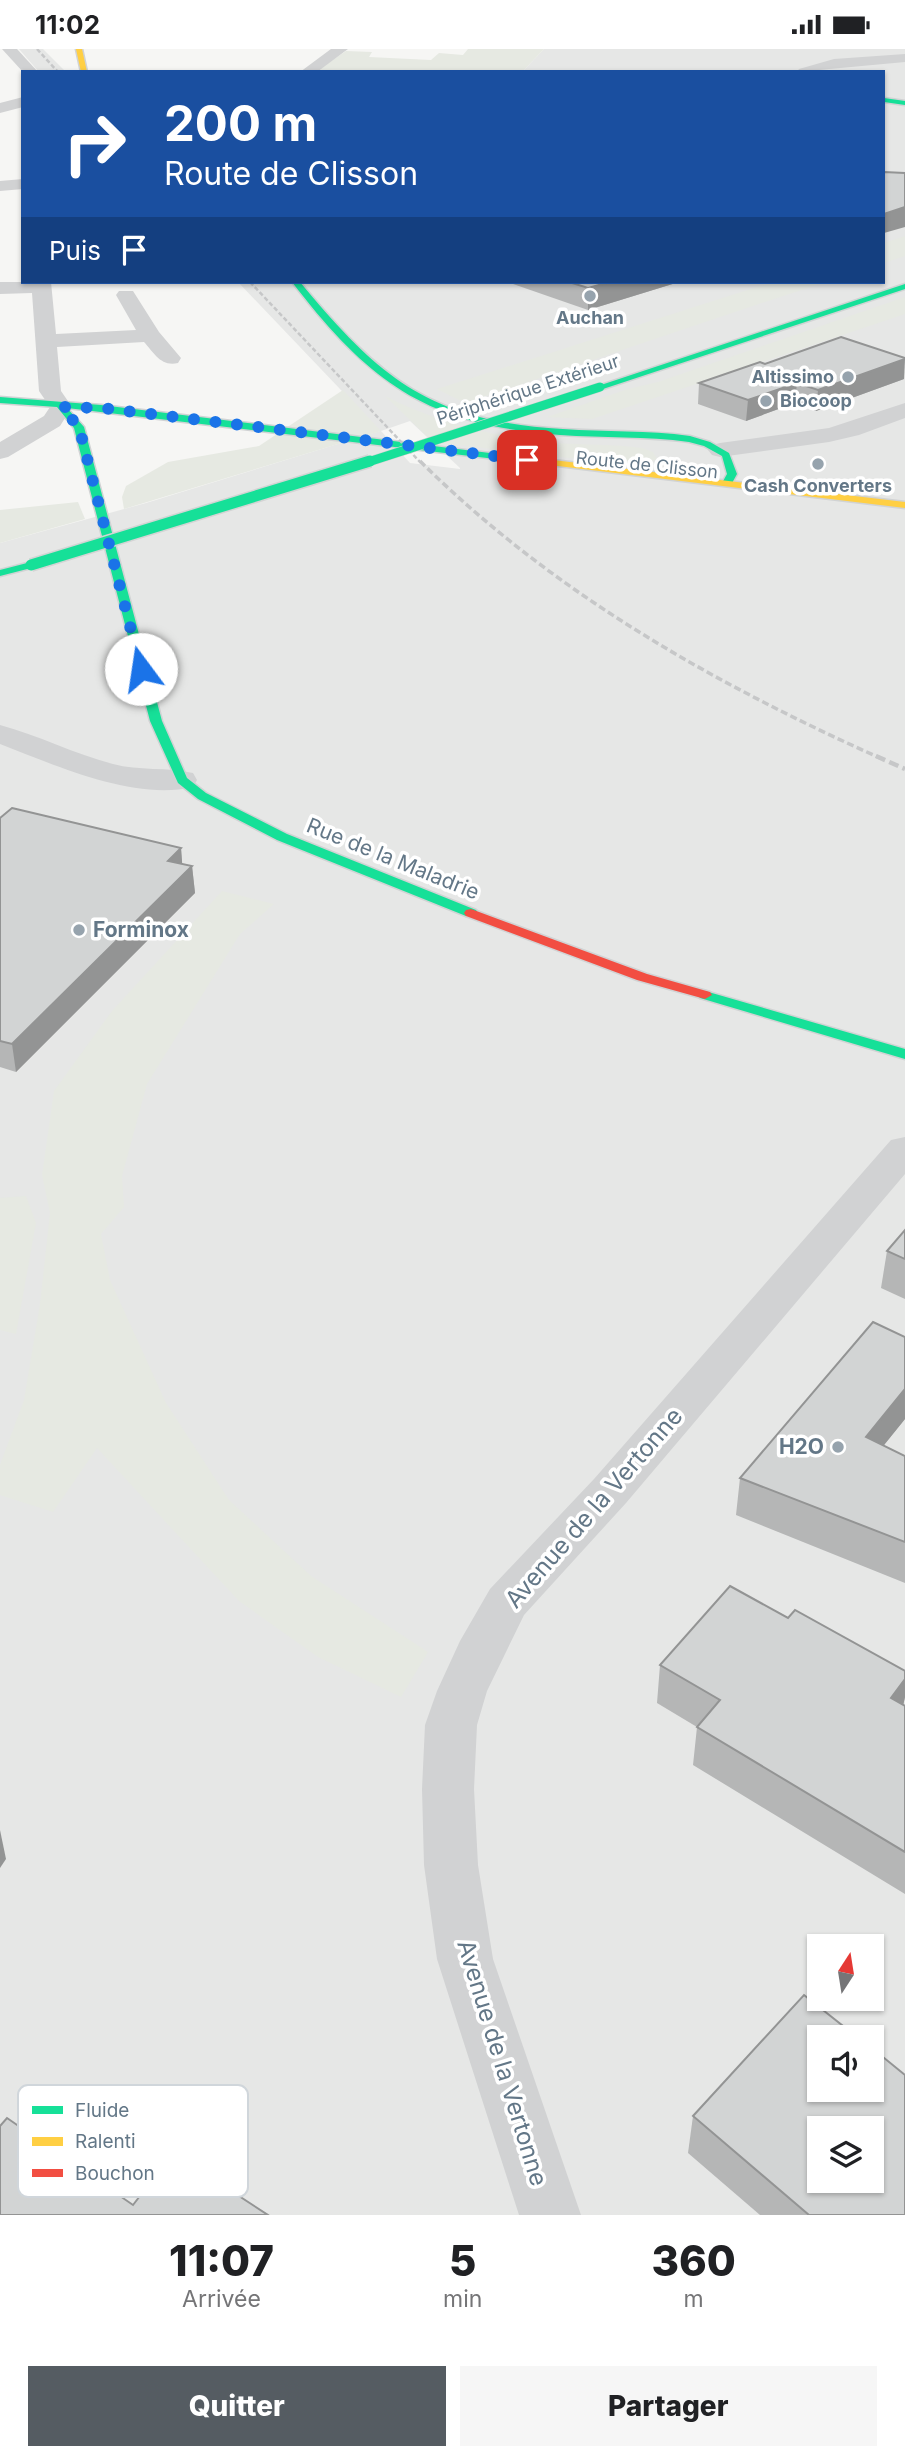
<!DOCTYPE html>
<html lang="fr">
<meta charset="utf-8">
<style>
body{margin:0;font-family:Inter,sans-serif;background:#f6f6f6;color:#202124;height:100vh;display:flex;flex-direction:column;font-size:26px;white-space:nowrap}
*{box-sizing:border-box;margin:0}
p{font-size:23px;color:#757577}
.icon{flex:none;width:38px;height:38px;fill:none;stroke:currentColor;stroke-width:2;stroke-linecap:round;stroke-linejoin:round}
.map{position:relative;height:2166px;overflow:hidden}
.details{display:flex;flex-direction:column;background:#fff;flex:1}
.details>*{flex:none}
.hud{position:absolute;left:21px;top:21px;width:864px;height:214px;border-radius:0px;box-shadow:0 2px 5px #0004;background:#1a4fa0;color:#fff;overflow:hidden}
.needle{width:46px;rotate:12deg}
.fabs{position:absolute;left:807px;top:1885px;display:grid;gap:14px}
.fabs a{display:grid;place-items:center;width:77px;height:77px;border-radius:0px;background:#fff;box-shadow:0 2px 5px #0004;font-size:35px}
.pin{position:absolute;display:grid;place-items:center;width:60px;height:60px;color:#fff;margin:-30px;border-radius:14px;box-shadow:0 4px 10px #0006}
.me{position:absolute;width:77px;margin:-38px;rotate:346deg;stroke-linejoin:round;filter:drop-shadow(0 0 5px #0008)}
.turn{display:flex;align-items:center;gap:24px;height:147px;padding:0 28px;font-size:32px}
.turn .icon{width:91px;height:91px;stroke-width:2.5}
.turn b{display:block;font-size:49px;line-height:60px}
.then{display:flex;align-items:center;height:66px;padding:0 28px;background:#0003;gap:14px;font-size:26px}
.eta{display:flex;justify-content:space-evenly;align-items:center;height:119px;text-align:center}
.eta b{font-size:42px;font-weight:800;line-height:49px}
.button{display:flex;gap:14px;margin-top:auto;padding:14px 28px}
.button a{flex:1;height:80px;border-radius:0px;background:#555c62;color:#fff;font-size:28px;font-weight:800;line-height:80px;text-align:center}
.button a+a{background:#f6f6f6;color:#202124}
.status{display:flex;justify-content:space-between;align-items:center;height:49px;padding:0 35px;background:#fff;direction:ltr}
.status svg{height:19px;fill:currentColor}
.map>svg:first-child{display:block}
</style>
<div class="status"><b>11:02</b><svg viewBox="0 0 49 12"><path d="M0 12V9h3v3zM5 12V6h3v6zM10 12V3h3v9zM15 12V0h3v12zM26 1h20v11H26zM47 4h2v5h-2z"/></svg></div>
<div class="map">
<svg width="905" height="2166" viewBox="0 0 905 2166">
<rect width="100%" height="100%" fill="#f6f6f4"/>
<g fill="#e6e7e6" fill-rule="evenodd">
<polygon points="19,0 43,0 66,23 39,23"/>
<path d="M544,0H905V2166H0V494L146,454L380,382L238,233H884V23H473L524,21ZM410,372L460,419V420L410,414L381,382ZM819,1897H872V1950H819ZM819,1988H872V2040H819ZM819,2079H872V2132H819Z"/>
</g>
<g fill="#e6e9e2">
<polygon points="468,0 544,0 524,21 315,23 346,2 372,3 369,8 431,11 439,4 463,6"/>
<polygon points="905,187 905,207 884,214 884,194"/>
<path d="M773,233H826C705,272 586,314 465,354L437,340Z"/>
<polygon points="905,248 905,265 592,370 547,368 628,340 658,333"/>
<polygon points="343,341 381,382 124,460 122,448 126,437 168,413 259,397"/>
<path d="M385,347C440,375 495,388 556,394C585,396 613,395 642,399L653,403L657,410L638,417L433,393Z"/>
<polygon points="78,453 85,470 0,494 0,461"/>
<polygon points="222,842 274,855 240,885 147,1035 122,1127 124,1158 101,1185 110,1231 166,1354 229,1451 311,1527 428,1603 401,1648 318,1608 239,1552 97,1399 53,1463 0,1446 0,1416 24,1351 40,1255 50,1164 42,1126 54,1042 112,962"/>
<polygon points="26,1147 36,1174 16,1285 0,1281 0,1149"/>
</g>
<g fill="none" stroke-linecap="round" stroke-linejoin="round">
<defs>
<g id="fast">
<polygon points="884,49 905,52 905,56 884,53"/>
<path d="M292,233H300C381,331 431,372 563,380C605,383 648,381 690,387L710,393L729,404L737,425L731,436H723L722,434L727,425L722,407L704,397L689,393C646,387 603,389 560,386C429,376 371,336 292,233Z"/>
<polygon points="905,235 905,240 603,340 595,338"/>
<polygon points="0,348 101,356 531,409 531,413 528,414 67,359 84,378 162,672 187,729 206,744 287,785 476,861 478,864 476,867 466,867 277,791 198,750 178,734 150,672 74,379 57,358 0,354"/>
<polygon points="31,513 36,516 35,518 0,527 0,521"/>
<polygon points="705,942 905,1000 905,1010 700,949 698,946 700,943"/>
</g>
<g id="slow">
<polygon points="76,0 82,0 87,23 81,23"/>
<polygon points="528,408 905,453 905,459 525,413 525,409"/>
</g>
<polygon id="jam" points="471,860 647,925 710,943 712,946 705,950 637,931 466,867 464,864 466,861"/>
</defs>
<use href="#fast" stroke="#d1d3d4" stroke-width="3"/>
<use href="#slow" stroke="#d1d3d4" stroke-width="3"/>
<use href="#jam" stroke="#d1d3d4" stroke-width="3"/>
<g fill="#d1d2d3" fill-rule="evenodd">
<polygon points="2,0 17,0 38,23 23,23"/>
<polygon points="331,0 348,0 317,23 300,23"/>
<polygon points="905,5 905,13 797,23 799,20 834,10"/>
<polygon points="23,48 23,58 0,64 0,54"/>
<polygon points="23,130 23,140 0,142 0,132"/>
<path d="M0,233H51L56,285L136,281L116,246L119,242H133L159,283L181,309L178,314C161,318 154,304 144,293L57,298L61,342L72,358L60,377L8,408L0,410V393L44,367L50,358L39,342L32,244L0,245Z"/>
<polygon points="905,354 905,369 859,386 829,393 720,408 712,406 708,401 712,396 720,394 829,379"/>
<path d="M0,676C38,686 74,705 113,715C139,722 167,718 193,724L197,731L193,738C133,752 55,716 0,695Z"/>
<polygon points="905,1088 905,1125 626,1454 524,1566 487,1642 477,1676 474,1740 478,1816 493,1910 581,2166 519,2166 437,1910 424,1816 422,1740 425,1676 437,1642 460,1592 490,1540 594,1430 891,1091"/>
</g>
<use href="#fast" fill="#16e098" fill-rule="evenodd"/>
<use href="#slow" fill="#ffcf43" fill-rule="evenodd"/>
<use href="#jam" fill="#f24e42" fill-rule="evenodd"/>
<g stroke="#c6c7c8" stroke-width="2.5" stroke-dasharray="4.5 2.5" stroke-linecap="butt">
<polyline points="37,0 58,23"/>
<polyline points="250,233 421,414"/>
</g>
<path stroke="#c6c7c8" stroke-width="3.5" stroke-dasharray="7 3.5" stroke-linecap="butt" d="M420,412C552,543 711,633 880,709"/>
<polyline stroke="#c6c7c8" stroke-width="4.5" stroke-dasharray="10 4.5" stroke-linecap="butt" points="876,707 905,720"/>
<defs>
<polyline id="fast-bridge-far1" points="365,414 600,338"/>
<polyline id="fast-bridge" points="31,516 370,412"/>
</defs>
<use href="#fast-bridge-far1" stroke="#d3d4d4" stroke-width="10" stroke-linecap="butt"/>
<use href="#fast-bridge" stroke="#d3d4d4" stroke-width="14" stroke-linecap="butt"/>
<use href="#fast-bridge-far1" stroke="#16e098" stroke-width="9"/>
<use href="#fast-bridge" stroke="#16e098" stroke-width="11"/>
</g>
<g fill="#b5b6b6">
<polygon points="507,233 679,233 588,261"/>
<polygon points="765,315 904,330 816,362 795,354 746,372 698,355 699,334"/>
<polygon points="0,769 181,799 182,815 192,817 195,844 16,1023 0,1018"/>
<polygon points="905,1181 905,1250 881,1239 887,1202"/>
<polygon points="905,1370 883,1397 905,1407 905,1534 736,1466 740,1429"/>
<polygon points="660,1616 905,1648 903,1656 905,1657 905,1845 693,1716 697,1678 657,1654"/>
<polygon points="693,2067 905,2166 760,2166 688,2104"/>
</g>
<g fill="#939494">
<polygon points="905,158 905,178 884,184 884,165"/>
<polygon points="610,233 679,233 588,261 588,239"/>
<polygon points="905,310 904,330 816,362 818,341"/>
<polygon points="797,334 795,354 746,372 748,351"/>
<polygon points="181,799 183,825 168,812"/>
<polygon points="192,817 195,844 16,1023 12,995"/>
<polygon points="905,1340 905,1370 860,1426 866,1388"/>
<polygon points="905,1630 905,1648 902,1662 891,1649"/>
<polygon points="0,1781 6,1810 0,1819"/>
</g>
<g fill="#d2d4d4" stroke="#939494" stroke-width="2" fill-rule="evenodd">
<polygon points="884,123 905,124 905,158 884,165"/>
<polygon points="569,233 610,233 588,239"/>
<polygon points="841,288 905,309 905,310 818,341 797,334 748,351 699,334 760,313 765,315"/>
<polygon points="12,759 181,799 168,812 192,817 12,995 0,992 0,769"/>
<polygon points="905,1181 905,1210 887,1202"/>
<polygon points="873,1273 905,1288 905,1340 866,1388 905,1407 905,1493 740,1429"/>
<polygon points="730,1537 788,1569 795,1561 905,1622 905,1630 891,1649 905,1657 905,1803 697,1678 720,1651 660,1616"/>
<path d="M804,1946L857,1988H819V2040H872V1999L905,2026V2166H809L693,2067ZM819,2079H872V2132H819Z"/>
<polygon points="7,2069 133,2156 173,2104 268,2166 0,2166 0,2077"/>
</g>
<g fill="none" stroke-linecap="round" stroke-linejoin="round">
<polyline stroke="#1a73e8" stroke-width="12" stroke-dasharray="0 21.6" points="141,620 79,378 61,358 102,359 527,411"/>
</g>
<g fill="#96a3ad" stroke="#fff" stroke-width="2.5">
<circle cx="590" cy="247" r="7"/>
<circle cx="848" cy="328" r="7"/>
<circle cx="766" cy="352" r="7"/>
<circle cx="818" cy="415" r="7"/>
<circle cx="79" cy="881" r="7"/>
<circle cx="838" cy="1398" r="7"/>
</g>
<g text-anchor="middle" stroke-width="7" stroke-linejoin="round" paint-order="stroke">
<g font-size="18" font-weight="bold" fill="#637787" stroke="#fff">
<text x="590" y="275">Auchan</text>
<text x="834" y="334" text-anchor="end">Altissimo</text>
<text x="780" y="358" text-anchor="start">Biocoop</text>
<text x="818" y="443">Cash Converters</text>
</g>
<g font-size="18" fill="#637787" stroke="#fff">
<text transform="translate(528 341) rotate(-18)" y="6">Périphérique Extérieur</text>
<text transform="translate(647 416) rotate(6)" y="6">Route de Clisson</text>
</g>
<g font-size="21" fill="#637787" stroke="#fff">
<text transform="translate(393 810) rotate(22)" y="7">Rue de la Maladrie</text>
</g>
<g font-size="21" font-weight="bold" fill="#637787" stroke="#fff" text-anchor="start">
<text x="93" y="888">Forminox</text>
<text x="824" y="1405" text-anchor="end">H2O</text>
</g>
<g font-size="24" fill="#637787" stroke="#fff">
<text transform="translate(594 1459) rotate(-49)" y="8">Avenue de la Vertonne</text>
<text transform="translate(502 2014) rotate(73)" y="8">Avenue de la Vertonne</text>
</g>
</g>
<rect x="18" y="2036" width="230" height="112" rx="10" fill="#fff" stroke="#d0d6db" stroke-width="2"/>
<rect x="32" y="2057" width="31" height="8" fill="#16e098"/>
<rect x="32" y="2088" width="31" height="9" fill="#ffcf43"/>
<rect x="32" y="2120" width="31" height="8" fill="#f24e42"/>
<g font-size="19" fill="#637787">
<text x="75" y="2068">Fluide</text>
<text x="75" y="2099">Ralenti</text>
<text x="75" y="2131">Bouchon</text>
</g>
</svg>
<div class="fabs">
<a><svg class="needle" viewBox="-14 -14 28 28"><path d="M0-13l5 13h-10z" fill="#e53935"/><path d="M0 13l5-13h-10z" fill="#757577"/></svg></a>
<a><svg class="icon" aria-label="sound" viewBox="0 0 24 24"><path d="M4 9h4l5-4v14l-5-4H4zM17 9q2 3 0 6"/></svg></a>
<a><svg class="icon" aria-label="layers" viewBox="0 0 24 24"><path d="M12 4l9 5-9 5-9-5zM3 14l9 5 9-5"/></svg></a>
</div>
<div class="pin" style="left:527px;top:411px;background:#d93025"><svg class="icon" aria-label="arrive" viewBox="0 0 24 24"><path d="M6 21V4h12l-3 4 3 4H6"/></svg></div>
<svg class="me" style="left:141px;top:620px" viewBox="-20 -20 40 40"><circle r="19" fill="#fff"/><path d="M0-13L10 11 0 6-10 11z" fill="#1a73e8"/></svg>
<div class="hud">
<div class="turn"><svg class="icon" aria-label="right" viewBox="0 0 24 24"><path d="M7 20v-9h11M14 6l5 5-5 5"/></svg><div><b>200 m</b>Route de Clisson</div></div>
<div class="then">Puis<svg class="icon" aria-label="arrive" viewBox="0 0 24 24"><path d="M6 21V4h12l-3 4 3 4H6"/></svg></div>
</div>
</div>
<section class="details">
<div class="eta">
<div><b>11:07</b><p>Arrivée</p></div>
<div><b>5</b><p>min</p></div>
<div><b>360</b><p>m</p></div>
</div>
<div class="button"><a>Quitter</a><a>Partager</a></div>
</section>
